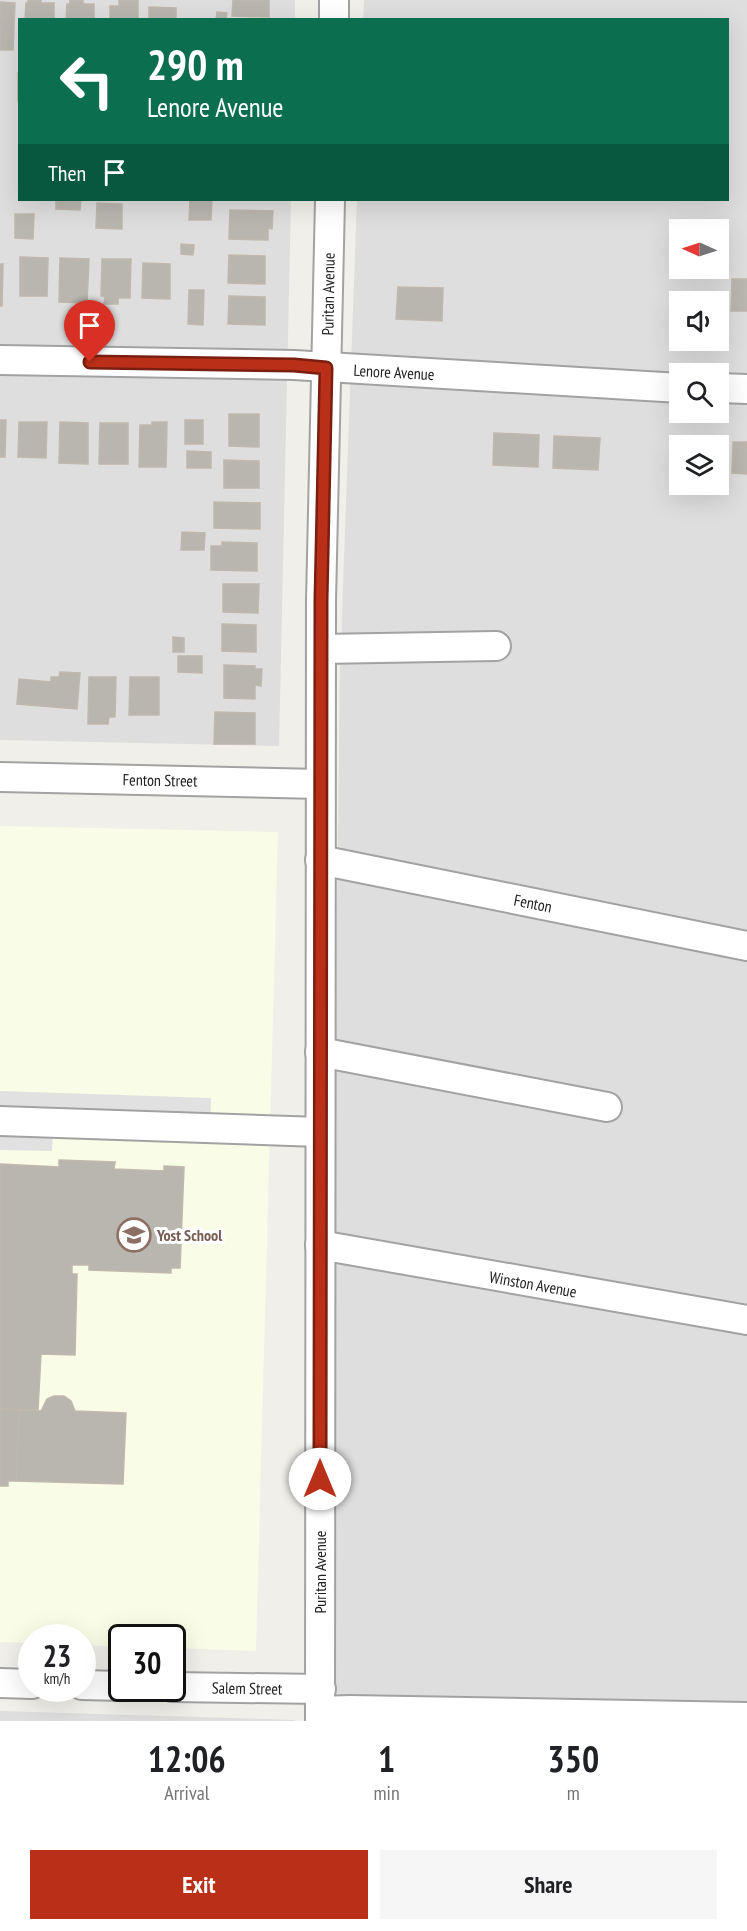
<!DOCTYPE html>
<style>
body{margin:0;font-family:"PT Sans Narrow",sans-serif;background:#f6f6f6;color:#202124;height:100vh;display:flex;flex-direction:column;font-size:22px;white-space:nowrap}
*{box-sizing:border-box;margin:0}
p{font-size:20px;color:#757577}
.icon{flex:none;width:33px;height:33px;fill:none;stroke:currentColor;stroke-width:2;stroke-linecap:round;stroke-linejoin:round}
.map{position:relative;height:1721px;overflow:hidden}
.drawer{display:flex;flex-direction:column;background:#fff;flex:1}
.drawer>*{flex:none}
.hud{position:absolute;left:18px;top:18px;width:711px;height:183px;border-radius:0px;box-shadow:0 6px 24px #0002;background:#0b6e4f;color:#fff;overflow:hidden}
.needle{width:39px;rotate:273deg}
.controls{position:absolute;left:669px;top:219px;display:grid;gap:12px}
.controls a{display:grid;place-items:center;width:60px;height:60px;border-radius:0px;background:#fff;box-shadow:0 6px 24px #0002;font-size:30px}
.speed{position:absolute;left:18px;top:1624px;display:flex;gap:12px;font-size:30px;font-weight:700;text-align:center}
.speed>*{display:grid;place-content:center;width:78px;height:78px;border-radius:50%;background:#fff;box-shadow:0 6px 24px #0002;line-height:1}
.speed small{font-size:15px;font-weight:400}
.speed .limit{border:3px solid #111;border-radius:9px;background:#fff;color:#111}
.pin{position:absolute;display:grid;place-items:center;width:51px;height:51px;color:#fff;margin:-62px -26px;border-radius:50% 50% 50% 0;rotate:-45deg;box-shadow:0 0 6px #0007}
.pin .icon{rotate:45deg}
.me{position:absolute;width:66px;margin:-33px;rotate:0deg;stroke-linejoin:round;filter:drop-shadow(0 0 4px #0008)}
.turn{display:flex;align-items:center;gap:21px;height:126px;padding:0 30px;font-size:27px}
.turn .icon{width:78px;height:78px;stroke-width:2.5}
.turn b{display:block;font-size:42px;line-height:51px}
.then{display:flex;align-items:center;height:57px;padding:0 30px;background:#0003;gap:12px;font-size:22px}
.eta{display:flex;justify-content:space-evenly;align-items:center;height:102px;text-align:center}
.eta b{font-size:36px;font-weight:800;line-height:42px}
.button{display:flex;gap:12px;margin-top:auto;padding:12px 30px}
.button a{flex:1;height:69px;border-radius:0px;background:#ba2f18;color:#fff;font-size:24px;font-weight:800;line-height:69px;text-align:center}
.button a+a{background:#f6f6f6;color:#202124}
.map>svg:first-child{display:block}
</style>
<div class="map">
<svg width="747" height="1721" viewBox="0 0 747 1721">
<rect width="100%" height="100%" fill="#f0efe9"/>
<g fill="#dfdede" fill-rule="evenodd">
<polygon points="0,0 295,0 295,19 20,20 20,200 291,200 279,746 0,740"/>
<path d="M364,0H747V1721H327L340,668L357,200H728V20L363,19ZM680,230H718V268H680ZM680,302H718V340H680ZM680,374H718V412H680ZM680,446H718V484H680Z"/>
<polygon points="0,1711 295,1720 295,1721 0,1721"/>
</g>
<polygon fill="#f9fce6" points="0,826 278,832 256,1651 173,1648 172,1638 122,1638 121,1647 83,1645 82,1638 32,1638 31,1643 0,1642"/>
<polygon fill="#e1e1e1" points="0,1091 211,1098 210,1129 53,1123 52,1151 0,1150"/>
<g fill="#b9b5af" stroke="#c0b8ad" stroke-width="1.5">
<polygon points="28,0 41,0 41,3 54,3 54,20 25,20 26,3 28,3"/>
<polygon points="70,0 83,0 83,4 94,4 94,20 66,20 67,4 70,4"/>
<polygon points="119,0 138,0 138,20 110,20 110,6 119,6"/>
<polygon points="233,0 269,0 269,17 232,16"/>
<polygon points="0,2 15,3 13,50 0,50"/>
<polygon points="149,7 176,8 176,20 149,20"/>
<polygon points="217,12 227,13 226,20 216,20"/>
<rect x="18" y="73" width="2" height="28"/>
<polygon points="56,200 81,200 80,210 56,209"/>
<polygon points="190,200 212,200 211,220 189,220"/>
<polygon points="97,203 122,204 122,229 96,228"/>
<polygon points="230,210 273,211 272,229 268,228 268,240 229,239"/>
<polygon points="15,214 34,214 33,239 15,238"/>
<polygon points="181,244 194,245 193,255 181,254"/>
<polygon points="229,255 265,256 265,284 228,283"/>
<polygon points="20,257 48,258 47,296 20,296"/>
<polygon points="60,258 89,259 87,303 59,302"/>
<polygon points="102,259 131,259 130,298 118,298 118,304 104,304 105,297 101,296"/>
<polygon points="143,263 170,264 170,299 142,298"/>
<polygon points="0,264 3,264 2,306 0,306"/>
<polygon points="732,279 747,279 747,311 731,311"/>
<polygon points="398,287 443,288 442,321 396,319"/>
<polygon points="189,290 204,290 203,325 188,324"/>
<polygon points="229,296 265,297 265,325 228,324"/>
<polygon points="229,414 259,414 259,447 229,446"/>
<polygon points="0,420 6,420 5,457 0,457"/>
<rect x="185" y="420" width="18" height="24"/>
<polygon points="19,422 47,422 46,458 18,457"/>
<polygon points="60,422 88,423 88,464 59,463"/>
<polygon points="152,422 167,422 166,467 139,467 140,425 152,425"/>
<polygon points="100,423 128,423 128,464 99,464"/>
<polygon points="494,433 539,435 538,467 493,465"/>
<polygon points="554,436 600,438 598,470 553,468"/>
<polygon points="674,438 719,440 718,456 718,446 680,446 680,470 673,470"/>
<polygon points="733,442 747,442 747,474 732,473"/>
<polygon points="187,451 211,452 211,468 187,468"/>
<polygon points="224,460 259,461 259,488 224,488"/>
<polygon points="214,502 260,503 260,529 214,528"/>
<polygon points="182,532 205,533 204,550 181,550"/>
<polygon points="222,542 257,543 257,571 211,570 211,546 222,546"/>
<polygon points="223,584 259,584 258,613 223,612"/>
<polygon points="222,624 256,625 256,652 222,651"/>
<polygon points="173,637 184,638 184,652 173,652"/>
<polygon points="178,656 202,656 202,673 178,672"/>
<polygon points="224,665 255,666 255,669 262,669 261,686 255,685 255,699 224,698"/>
<polygon points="60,672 80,673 77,709 17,704 19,679 51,682 51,677 59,677"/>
<polygon points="89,677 116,677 115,717 109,717 108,724 88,724"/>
<polygon points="130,677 159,677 159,715 129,715"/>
<polygon points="215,712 255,713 255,744 214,744"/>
<polygon points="59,1160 115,1162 114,1169 164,1171 164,1166 184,1167 180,1268 171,1268 171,1273 89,1270 89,1265 72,1265 72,1274 77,1274 75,1355 41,1354 38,1410 0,1409 0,1164 59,1167"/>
<polygon points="54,1396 64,1396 71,1401 75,1411 126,1413 123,1484 16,1481 19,1410 41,1411 47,1399"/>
<polygon points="0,1409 19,1410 16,1481 8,1481 8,1486 0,1486"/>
</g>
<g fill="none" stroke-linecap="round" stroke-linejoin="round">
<defs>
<g id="minor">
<polyline points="334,20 334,0"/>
<polyline points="0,360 294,365 680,388"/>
<polyline points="718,388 747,389"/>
<polyline points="321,649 496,646"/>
<polyline points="0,777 320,784"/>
<polyline points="320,860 747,946"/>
<polyline points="320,1052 607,1107"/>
<polyline points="0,1121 320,1132"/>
<polyline points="320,1245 747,1320"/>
<polyline points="0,1683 32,1684"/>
<polyline points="82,1685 122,1686"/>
<polyline points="172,1687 321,1689"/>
<polyline points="320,1711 350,1710 747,1717"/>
<polyline points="320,1721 321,601 330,200"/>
</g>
</defs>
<use href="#minor" stroke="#a2a2a2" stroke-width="32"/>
<use href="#minor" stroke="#fff" stroke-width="28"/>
</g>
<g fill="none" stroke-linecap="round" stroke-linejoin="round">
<defs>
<polyline id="route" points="90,362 294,365 326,368 321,600 320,1479"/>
</defs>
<use href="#route" stroke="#791f10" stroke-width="15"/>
<use href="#route" stroke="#ba2f18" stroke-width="10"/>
</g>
<defs>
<symbol id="school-ring" viewBox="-11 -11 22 22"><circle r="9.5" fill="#fff" stroke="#8d6e63" stroke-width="1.5"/><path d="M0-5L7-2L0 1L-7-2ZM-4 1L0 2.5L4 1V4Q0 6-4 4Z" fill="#8d6e63"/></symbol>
</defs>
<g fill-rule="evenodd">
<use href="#school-ring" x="115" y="1216" width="38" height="38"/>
</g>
<g text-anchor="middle" stroke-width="6" stroke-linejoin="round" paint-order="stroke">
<g font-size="16" fill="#212121" stroke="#fff">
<text transform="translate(328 294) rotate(-89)" y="6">Puritan Avenue</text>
<text transform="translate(394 372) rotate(3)" y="6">Lenore Avenue</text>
<text transform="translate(160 780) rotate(1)" y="6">Fenton Street</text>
<text transform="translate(533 903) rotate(11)" y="6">Fenton</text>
<text transform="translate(533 1284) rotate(10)" y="6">Winston Avenue</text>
<text transform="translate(320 1572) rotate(-90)" y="6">Puritan Avenue</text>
<text transform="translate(247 1688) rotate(1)" y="6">Salem Street</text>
</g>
<g font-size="16" font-weight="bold" fill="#785e54" stroke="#fff" text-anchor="start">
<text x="157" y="1241">Yost School</text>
</g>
</g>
</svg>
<div class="controls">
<a><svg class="needle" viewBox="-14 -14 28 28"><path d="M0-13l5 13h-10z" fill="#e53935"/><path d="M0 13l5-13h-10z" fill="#757577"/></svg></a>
<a><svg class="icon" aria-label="sound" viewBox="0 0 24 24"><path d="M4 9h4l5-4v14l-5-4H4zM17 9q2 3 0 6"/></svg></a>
<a><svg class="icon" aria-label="search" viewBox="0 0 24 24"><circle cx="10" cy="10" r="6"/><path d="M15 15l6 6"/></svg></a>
<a><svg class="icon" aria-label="layers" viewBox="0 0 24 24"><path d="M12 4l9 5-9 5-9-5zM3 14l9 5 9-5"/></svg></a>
</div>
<div class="speed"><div>23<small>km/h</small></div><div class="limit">30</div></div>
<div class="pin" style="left:90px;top:362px;background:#d93025"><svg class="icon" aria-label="arrive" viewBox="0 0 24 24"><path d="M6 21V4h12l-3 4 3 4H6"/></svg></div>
<svg class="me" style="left:320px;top:1479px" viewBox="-20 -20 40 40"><circle r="19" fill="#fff"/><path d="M0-13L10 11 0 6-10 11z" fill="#ba2f18"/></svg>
<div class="hud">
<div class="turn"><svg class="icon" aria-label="left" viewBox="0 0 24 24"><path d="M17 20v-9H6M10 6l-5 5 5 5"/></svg><div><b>290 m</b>Lenore Avenue</div></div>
<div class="then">Then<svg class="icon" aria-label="arrive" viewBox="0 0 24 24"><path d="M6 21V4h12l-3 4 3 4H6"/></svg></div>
</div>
</div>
<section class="drawer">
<div class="eta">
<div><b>12:06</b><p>Arrival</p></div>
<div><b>1</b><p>min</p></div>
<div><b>350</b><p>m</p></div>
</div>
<div class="button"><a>Exit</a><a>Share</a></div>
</section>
